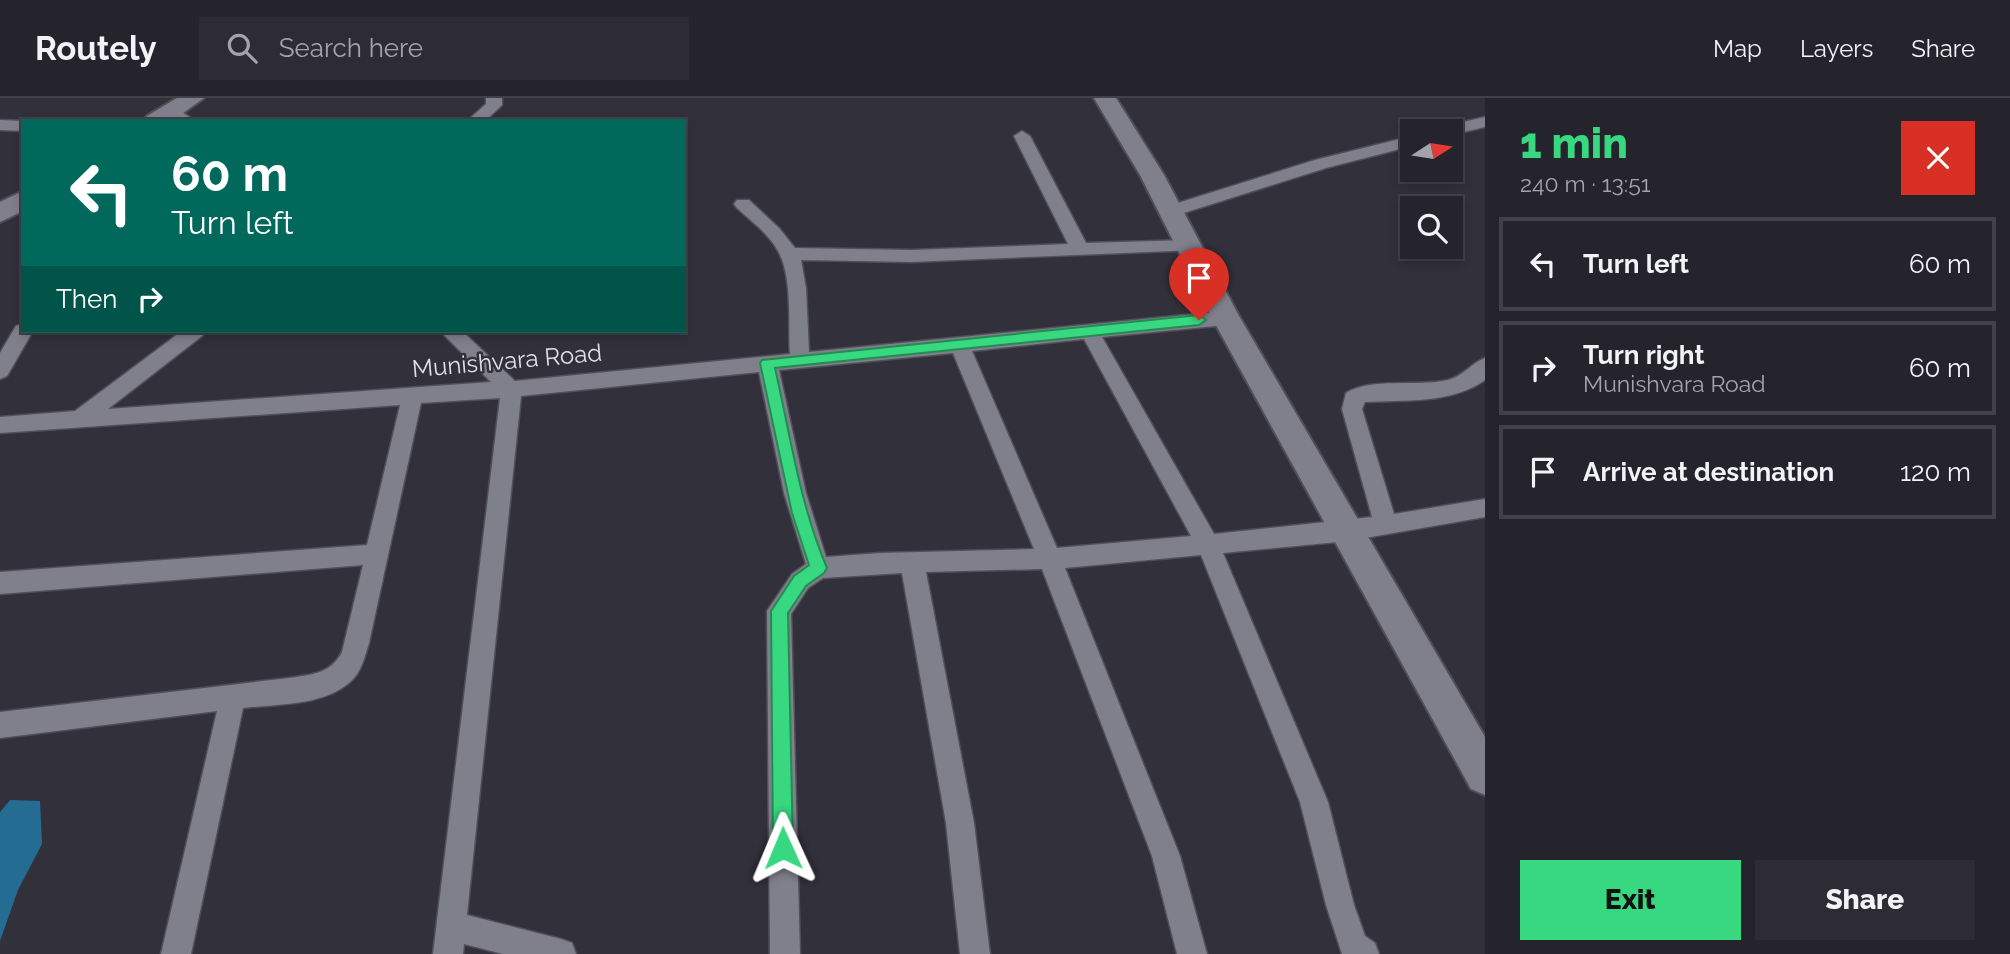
<!DOCTYPE html>
<meta charset="utf-8">
<style>
body{margin:0;font-family:Raleway,sans-serif;background:#2d2c34;color:#f1f3f6;height:100vh;display:flex;flex-direction:column;font-size:26px;white-space:nowrap}
*{box-sizing:border-box;margin:0}
p{font-size:23px;color:#a3a4a9}
.icon{flex:none;width:38px;height:38px;fill:none;stroke:currentColor;stroke-width:2;stroke-linecap:round;stroke-linejoin:round}
.map{position:relative;flex:1;overflow:hidden}
.drawer{display:flex;flex-direction:column;background:#25242c;width:525px}
.drawer>*{flex:none}
.guide{position:absolute;left:21px;top:21px;width:665px;height:214px;border-radius:0px;box-shadow:0 4px 10px #0003,0 0 0 2px #424148;background:#00695c;color:#fff;overflow:hidden}
.needle{width:46px;rotate:78deg}
.tools{position:absolute;left:1400px;top:21px;display:grid;gap:14px}
.tools a{display:grid;place-items:center;width:63px;height:63px;border-radius:0px;background:#25242c;box-shadow:0 4px 10px #0003,0 0 0 2px #424148;font-size:35px}
.pin{position:absolute;display:grid;place-items:center;width:60px;height:60px;color:#fff;margin:-72px -30px;border-radius:50% 50% 50% 0;rotate:-45deg;box-shadow:0 0 7px #0007}
.pin .icon{rotate:45deg}
.me{position:absolute;width:77px;margin:-38px;rotate:359deg;stroke-linejoin:round;filter:drop-shadow(0 0 5px #0008)}
.turn{display:flex;align-items:center;gap:24px;height:147px;padding:0 35px;font-size:32px}
.turn .icon{width:91px;height:91px;stroke-width:2.5}
.turn b{display:block;font-size:49px;line-height:60px}
.then{display:flex;align-items:center;height:66px;padding:0 35px;background:#0003;gap:14px;font-size:26px}
.round{display:grid;place-items:center;flex:none;width:74px;height:74px;border-radius:0px;background:#2d2c34}
.head{display:flex;align-items:center;justify-content:space-between;height:119px;padding:0 35px}
h1{font-size:42px;font-weight:800;line-height:52px;color:#37d880}
.action{display:flex;gap:14px;margin-top:auto;padding:14px 35px}
.action a{flex:1;height:80px;border-radius:0px;background:#37d880;color:#111;font-size:28px;font-weight:800;line-height:80px;text-align:center}
.action a+a{background:#2d2c34;color:#f1f3f6}
ul{padding:0;list-style:none}
li{display:flex;align-items:center;gap:21px;height:94px;margin:0 14px 10px;padding:0 21px;border:4px solid #424148;border-radius:0px}
li div{flex:1}
li b{display:block;font-size:26px}
li em{font-style:normal}
header{display:flex;align-items:center;gap:42px;box-sizing:border-box;height:98px;padding:0 35px;background:#25242c;border-bottom:2px solid #424148}
header strong{font-size:33px}
nav{display:flex;gap:38px;margin-inline-start:auto;font-size:24px}
.search{width:490px;height:63px;background:#2d2c34;display:flex;align-items:center;gap:18px;box-sizing:border-box;padding:0 24px;border-radius:0px;color:#a3a4a9;font-size:26px}
main{display:flex;flex:1;min-height:0}
.map>svg:first-child{display:block}
</style>
<header>
<strong>Routely</strong>
<div class="search"><svg class="icon" aria-label="search" viewBox="0 0 24 24"><circle cx="10" cy="10" r="6"/><path d="M15 15l6 6"/></svg>Search here</div>
<nav><a>Map</a><a>Layers</a><a>Share</a></nav>
</header>
<main>
<div class="map">
<svg width="1485" height="856" viewBox="0 0 1485 856">
<rect width="100%" height="100%" fill="#31303b"/>
<polygon fill="#246c92" points="10,702 40,703 42,746 18,792 0,843 0,714"/>
<g fill="none" stroke-linecap="round" stroke-linejoin="round">
<defs>
<g id="street">
<polygon points="486,0 502,0 502,7 485,23 467,23 486,6"/>
<polygon points="172,7 195,23 176,23 164,12"/>
<polygon points="1485,19 1485,29 1451,37 1451,33 1439,33 1441,29"/>
<polygon points="0,22 23,23 23,33 0,32"/>
<path d="M1022,33L1030,38L1086,145L1189,142L1195,144L1198,148L1195,152L912,164L801,162L806,190L809,254L1226,213L1233,215L1236,220L1233,225L1226,227L1102,239L1214,436L1372,419L1342,311L1346,295C1371,279 1417,289 1448,282C1464,278 1471,265 1485,260V282C1452,306 1404,302 1365,304L1362,311L1394,416L1485,401V419L1348,443L1223,455L1328,704L1354,807L1365,838L1375,845L1379,856H1342L1326,807L1300,704L1201,457L1065,470L1180,758L1207,856H1177L1152,758L1042,471L926,474L974,725L990,856H960L946,725L902,475L823,480L808,490L791,516L800,856H770L767,513L792,476L806,466L784,395L759,274L521,298L467,817L561,841L572,845L576,856H503L464,846L463,856H433L500,300L421,305L369,545C365,558 361,575 350,584C324,608 276,606 243,610L191,856H161L217,613L0,640V614L289,580C310,577 331,576 342,554L363,467L0,496V474L367,447L400,307L0,335V319L75,313L182,233H205L202,238L108,311L491,284L440,233H462L515,283L790,256C788,227 793,179 778,153C769,136 751,123 737,110L734,106L737,102H749L779,130L795,150L912,152L1068,146L1014,38ZM1084,241L1191,438L1057,450L972,253ZM953,255L1034,451L880,455L826,459L806,395L779,272Z"/>
<polygon points="1412,38 1412,48 1326,70 1171,119 1162,113 1165,109 1315,62"/>
<polygon points="23,226 23,233 33,233 7,278 0,281 0,255 16,228"/>
</g>
<g id="secondary">
<polygon points="177,0 204,0 172,23 143,23 147,18"/>
<polygon points="1094,0 1116,0 1164,77 1239,218 1485,639 1485,697 1471,691 1212,220 1140,77"/>
<polygon points="23,93 23,113 0,124 0,104"/>
</g>
</defs>
<use href="#street" stroke="#504f59" stroke-width="3"/>
<use href="#secondary" stroke="#504f59" stroke-width="4"/>
<use href="#street" fill="#807f8c" fill-rule="evenodd"/>
<use href="#secondary" fill="#807f8c" fill-rule="evenodd"/>
</g>
<path fill="#37d880" stroke="#248c53" stroke-width="2" d="M1199,217L1206,222L1199,227L775,270C790,336 800,407 827,470L824,475L806,488L788,515L793,750L790,757L783,760L776,757L773,750L771,513L794,478L809,467L792,415L760,265L762,262Z"/>
<g text-anchor="middle" stroke-width="5" stroke-linejoin="round" paint-order="stroke">
<g font-size="24" fill="#dfdee5" stroke="#31303b">
<text transform="translate(507 263) rotate(-5)" y="8">Munishvara Road</text>
</g>
</g>
</svg>
<div class="tools">
<a><svg class="needle" viewBox="-14 -14 28 28"><path d="M0-13l5 13h-10z" fill="#e53935"/><path d="M0 13l5-13h-10z" fill="#a3a4a9"/></svg></a>
<a><svg class="icon" aria-label="search" viewBox="0 0 24 24"><circle cx="10" cy="10" r="6"/><path d="M15 15l6 6"/></svg></a>
</div>
<div class="pin" style="left:1199px;top:222px;background:#d93025"><svg class="icon" aria-label="arrive" viewBox="0 0 24 24"><path d="M6 21V4h12l-3 4 3 4H6"/></svg></div>
<svg class="me" style="left:783px;top:750px" viewBox="-20 -20 40 40"><path d="M0-17L14 15 0 8-14 15z" fill="#37d880" stroke="#fff" stroke-width="4"/></svg>
<div class="guide">
<div class="turn"><svg class="icon" aria-label="left" viewBox="0 0 24 24"><path d="M17 20v-9H6M10 6l-5 5 5 5"/></svg><div><b>60 m</b>Turn left</div></div>
<div class="then">Then<svg class="icon" aria-label="right" viewBox="0 0 24 24"><path d="M7 20v-9h11M14 6l5 5-5 5"/></svg></div>
</div>
</div>
<section class="drawer">
<div class="head"><div><h1>1 min</h1><p>240 m · 13:51</p></div><a class="round" style="background:#d93025;color:#fff"><svg class="icon" aria-label="close" viewBox="0 0 24 24"><path d="M6 6l12 12M18 6L6 18"/></svg></a></div>
<ul>
<li><svg class="icon" aria-label="left" viewBox="0 0 24 24"><path d="M17 20v-9H6M10 6l-5 5 5 5"/></svg><div><b>Turn left</b></div><em>60 m</em></li>
<li><svg class="icon" aria-label="right" viewBox="0 0 24 24"><path d="M7 20v-9h11M14 6l5 5-5 5"/></svg><div><b>Turn right</b><p>Munishvara Road</p></div><em>60 m</em></li>
<li><svg class="icon" aria-label="arrive" viewBox="0 0 24 24"><path d="M6 21V4h12l-3 4 3 4H6"/></svg><div><b>Arrive at destination</b></div><em>120 m</em></li>
</ul>
<div class="action"><a>Exit</a><a>Share</a></div>
</section>
</main>
